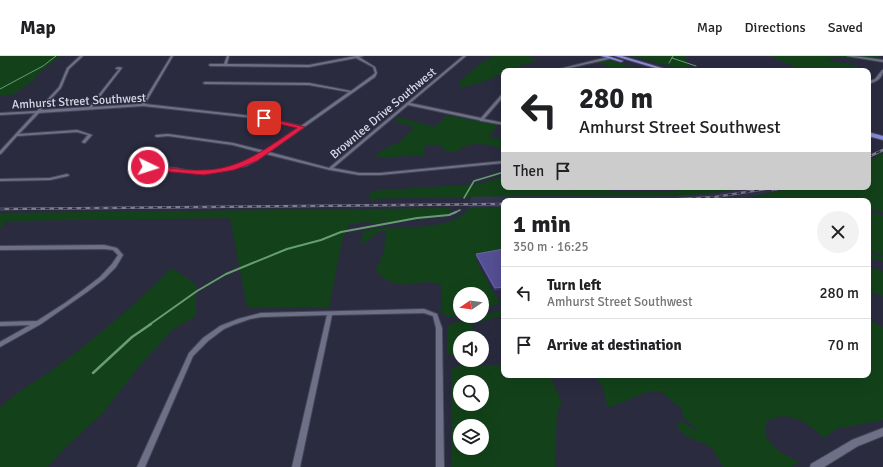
<!DOCTYPE html>
<meta charset="utf-8">
<style>
body{margin:0;font-family:Signika,sans-serif;background:#f2f2f2;color:#202124;height:100vh;display:flex;flex-direction:column;font-size:15px;white-space:nowrap}
*{box-sizing:border-box;margin:0}
p{font-size:13px;color:#757577}
.icon{flex:none;width:22px;height:22px;fill:none;stroke:currentColor;stroke-width:2;stroke-linecap:round;stroke-linejoin:round}
.map{position:relative;flex:1;overflow:hidden}
.sheet{position:absolute;left:501px;top:142px;width:370px;height:180px;display:flex;flex-direction:column;background:#fff;border-radius:8px;box-shadow:0 4px 16px #0002}
.sheet>*{flex:none}
.top-card{position:absolute;left:501px;top:12px;width:370px;height:122px;border-radius:8px;box-shadow:0 4px 16px #0002;background:#fff;color:#202124;overflow:hidden}
.needle{width:26px;rotate:257deg}
.buttons{position:absolute;left:453px;top:231px;display:grid;gap:8px}
.buttons a{display:grid;place-items:center;width:36px;height:36px;border-radius:50%;background:#fff;box-shadow:0 4px 16px #0002;font-size:20px}
.pin{position:absolute;display:grid;place-items:center;width:34px;height:34px;color:#fff;margin:-17px;border-radius:8px;box-shadow:0 2px 6px #0006}
.me{position:absolute;width:44px;margin:-22px;rotate:94deg;stroke-linejoin:round;filter:drop-shadow(0 0 3px #0008)}
.turn{display:flex;align-items:center;gap:14px;height:84px;padding:0 12px;font-size:18px}
.turn .icon{width:52px;height:52px;stroke-width:2.5}
.turn b{display:block;font-size:28px;line-height:34px}
.then{display:flex;align-items:center;height:38px;padding:0 12px;background:#0003;gap:8px;font-size:15px}
.round{display:grid;place-items:center;flex:none;width:42px;height:42px;border-radius:21px;background:#f2f2f2}
.summary{display:flex;align-items:center;justify-content:space-between;height:68px;padding:0 12px}
h1{font-size:24px;font-weight:700;line-height:30px}
ul{padding:0;list-style:none}
li{display:flex;align-items:center;gap:12px;height:52px;padding:0 12px;border-top:1px solid #e0e0e0}
li div{flex:1}
li b{display:block;font-size:15px}
li em{font-style:normal}
header{display:flex;align-items:center;gap:24px;box-sizing:border-box;height:56px;padding:0 20px;background:#fff;border-bottom:1px solid #e0e0e0}
header strong{font-size:19px}
nav{display:flex;gap:22px;margin-inline-start:auto;font-size:14px}
.map>svg:first-child{display:block}
</style>
<header>
<strong>Map</strong>
<nav><a>Map</a><a>Directions</a><a>Saved</a></nav>
</header>
<div class="map">
<svg width="883" height="411" viewBox="0 0 883 411">
<rect width="100%" height="100%" fill="#2a2b3f"/>
<polygon fill="#32334d" points="752,131 795,131 732,145 504,145 504,151 469,152 471,140 663,140 714,137"/>
<g fill="#13421a" fill-rule="evenodd">
<polygon points="0,0 60,0 36,19 34,24 12,39 0,40"/>
<path d="M495,0H528L538,5C512,9 483,31 460,31L459,26L481,7Z"/>
<polygon points="631,0 686,0 685,4 692,14 681,13"/>
<polygon points="770,0 879,0 877,5 829,1 829,4 857,10 859,14 797,15 791,9"/>
<polygon points="607,4 612,5 645,15 600,15 611,12 598,6"/>
<path d="M447,59L498,69L489,80L504,84V92C489,89 474,84 459,93L460,95L446,96L440,89C434,89 427,87 423,93L425,99L375,102L382,94L400,86L414,71L394,65L398,61L435,71Z"/>
<polygon points="883,97 883,156 868,153 868,145 732,145 795,131 868,131 868,105"/>
<path d="M504,120V131H563L569,135L576,131H604L611,135H672L708,131H752C692,143 631,140 570,140C503,140 436,141 369,143L371,135L479,128Z"/>
<path d="M504,151V195L476,201L478,204L476,205L500,247L482,254V238H460L461,260L448,261L439,254L441,251L442,229C416,218 402,242 376,215L384,194L386,175H378L376,179L360,189L363,177L370,173C395,171 456,175 469,152Z"/>
<polygon points="450,152 449,158 370,168 370,165 348,169 342,185 329,251 247,251 230,162 6,165 0,173 0,157"/>
<polygon points="868,156 883,159 883,199 871,196 871,198 883,201 883,205 868,202"/>
<polygon points="868,211 883,215 883,240 868,235"/>
<path d="M171,212L196,228V260L172,274L137,313L104,356L66,391L48,411H0V352C18,334 41,323 62,307C100,278 138,247 171,212Z"/>
<polygon points="501,254 504,254 504,259 471,268 477,282 460,282 460,301 452,300 447,297 447,271 454,267 477,262"/>
<path d="M868,264L883,271V364L836,373L824,382C807,367 787,351 765,367V380L777,394L799,406L792,411H723C720,406 717,399 713,394C703,383 681,384 677,368L682,365L693,373H696L683,360L682,353L660,335L647,336L608,352L603,332L594,319H868Z"/>
<path d="M504,309V319H564L551,322L562,347L557,356L555,411H452L451,313L458,310ZM460,326H482V348H460ZM460,370H482V392H460Z"/>
</g>
<g fill="none" stroke-linecap="round" stroke-linejoin="round">
<g stroke="#679e71" stroke-width="1">
<polyline points="672,2 696,10"/>
<polyline points="669,7 673,0"/>
<polyline points="0,33 43,10 56,0"/>
</g>
<g stroke="#679e71" stroke-width="1.5">
<polyline points="464,142 474,125 504,116"/>
<polyline points="454,157 460,154"/>
</g>
<polyline stroke="#679e71" stroke-width="2" points="149,269 197,235 226,218 287,193 321,184 341,176 417,162 449,159 456,156"/>
<polyline stroke="#679e71" stroke-width="2.5" points="93,317 132,281 151,268"/>
<defs>
<g id="minor">
<path d="M80,0H83L69,13L61,32L41,54L89,51L119,13H116V12C117,11 121,11 122,12L92,51L142,48L171,0H173L145,48L252,60L267,47L269,48L268,49L256,60L301,70L349,36L309,29L205,28L203,27L205,26L309,27L351,35L373,19L375,17L373,11L356,2L309,11L210,10L209,9L210,8H224L227,0H229L227,8L309,9L356,0H363L359,1L375,11L377,17L375,21L269,96L329,112L463,0H466L410,47L481,62L503,37H504V40L484,63L504,67V69L482,65H481L479,64L408,49L333,112L359,117H380L504,105V107L380,119H359L330,114L266,98L256,105L246,110L224,115L204,118L154,112L142,113L140,112L141,111C161,108 182,114 202,116C211,116 236,111 244,108C251,105 257,101 263,97L233,89L168,80L157,81L155,80L156,79L168,78L233,87L265,95L299,71L253,62L143,50L39,57L19,78L77,74L92,79L85,87H84L82,86L88,79L77,76L17,80L1,98H0V95L35,57L0,59V57L37,55L59,31L67,12Z"/>
<polygon points="847,0 854,0 883,4 883,6"/>
<polygon points="608,1 609,1 609,3 556,15 551,15"/>
<polygon points="67,118 69,119 68,120 50,124 0,125 0,123 50,122"/>
<polygon points="104,189 117,192 123,199 116,211 104,223 87,236 41,268 0,291 0,286 30,269 0,270 0,266 37,265 65,247 83,234 100,221 112,208 118,199 113,194 104,193 0,194 0,190"/>
<polygon points="424,253 437,258 442,272 444,411 436,411 436,272 433,260 424,257 332,259 300,411 292,411 327,259 261,261 250,263 233,269 224,273 208,285 193,300 145,411 137,411 189,297 203,282 220,270 238,263 261,257"/>
</g>
<path id="tertiary" d="M882,14H883C883,23 875,26 868,28V26L875,23Z"/>
<polygon id="secondary" points="883,372 883,380 858,390 824,411 810,411 811,408 852,384"/>
<g id="trunk">
<polygon points="601,0 608,0 623,5 621,6"/>
<polygon points="615,0 622,0 672,15 665,15"/>
<polygon points="868,76 883,80 883,84 868,80"/>
</g>
</defs>
<use href="#minor" stroke="#464657" stroke-width="2"/>
<use href="#tertiary" stroke="#464657" stroke-width="2"/>
<use href="#secondary" stroke="#464657" stroke-width="2"/>
<use href="#trunk" stroke="#464657" stroke-width="2"/>
<use href="#minor" fill="#6e7087" fill-rule="evenodd"/>
<use href="#tertiary" fill="#6e7087" fill-rule="evenodd"/>
<use href="#secondary" fill="#6e7087" fill-rule="evenodd"/>
<use href="#trunk" fill="#8a8bdc" fill-rule="evenodd"/>
<defs>
<g id="rail">
<polyline points="868,101 883,94"/>
<polyline points="773,134 786,131"/>
<polyline points="605,145 631,145"/>
<polyline points="647,145 715,141 778,131"/>
<polyline points="0,153 504,148"/>
</g>
</defs>
<use href="#rail" stroke="#7d7e8e" stroke-width="2.5"/>
<use href="#rail" stroke="#2a2b3f" stroke-width="1.5" stroke-dasharray="4.5" stroke-linecap="butt"/>
</g>
<polygon fill="#453f8a" points="504,193 495,235 476,200 476,198"/>
<polygon fill="#343068" points="504,231 504,233 495,235 495,232"/>
<polygon fill="#554f94" stroke="#6965a1" points="504,193 504,231 495,232 476,198"/>
<path fill="#e11d48" stroke="#92132f" d="M264,61L305,71L257,105L234,114L204,119L148,114L145,111L148,109C166,111 185,115 203,114C240,114 268,91 297,72L262,64L261,62Z"/>
<g text-anchor="middle" stroke-width="3" stroke-linejoin="round" paint-order="stroke">
<g font-size="12" fill="#d8d9e6" stroke="#2a2b3f">
<text transform="translate(79 45) rotate(-3)" y="4">Amhurst Street Southwest</text>
<text transform="translate(383 57) rotate(-40)" y="4">Brownlee Drive Southwest</text>
</g>
</g>
</svg>
<div class="buttons">
<a><svg class="needle" viewBox="-14 -14 28 28"><path d="M0-13l5 13h-10z" fill="#e53935"/><path d="M0 13l5-13h-10z" fill="#757577"/></svg></a>
<a><svg class="icon" aria-label="sound" viewBox="0 0 24 24"><path d="M4 9h4l5-4v14l-5-4H4zM17 9q2 3 0 6"/></svg></a>
<a><svg class="icon" aria-label="search" viewBox="0 0 24 24"><circle cx="10" cy="10" r="6"/><path d="M15 15l6 6"/></svg></a>
<a><svg class="icon" aria-label="layers" viewBox="0 0 24 24"><path d="M12 4l9 5-9 5-9-5zM3 14l9 5 9-5"/></svg></a>
</div>
<div class="pin" style="left:264px;top:62px;background:#d93025"><svg class="icon" aria-label="arrive" viewBox="0 0 24 24"><path d="M6 21V4h12l-3 4 3 4H6"/></svg></div>
<svg class="me" style="left:148px;top:111px" viewBox="-20 -20 40 40"><circle r="17" fill="#e11d48" stroke="#fff" stroke-width="3"/><path d="M0-11L8 9 0 5-8 9z" fill="#fff"/></svg>
<div class="top-card">
<div class="turn"><svg class="icon" aria-label="left" viewBox="0 0 24 24"><path d="M17 20v-9H6M10 6l-5 5 5 5"/></svg><div><b>280 m</b>Amhurst Street Southwest</div></div>
<div class="then">Then<svg class="icon" aria-label="arrive" viewBox="0 0 24 24"><path d="M6 21V4h12l-3 4 3 4H6"/></svg></div>
</div>
<section class="sheet">
<div class="summary"><div><h1>1 min</h1><p>350 m · 16:25</p></div><a class="round"><svg class="icon" aria-label="close" viewBox="0 0 24 24"><path d="M6 6l12 12M18 6L6 18"/></svg></a></div>
<ul>
<li><svg class="icon" aria-label="left" viewBox="0 0 24 24"><path d="M17 20v-9H6M10 6l-5 5 5 5"/></svg><div><b>Turn left</b><p>Amhurst Street Southwest</p></div><em>280 m</em></li>
<li><svg class="icon" aria-label="arrive" viewBox="0 0 24 24"><path d="M6 21V4h12l-3 4 3 4H6"/></svg><div><b>Arrive at destination</b></div><em>70 m</em></li>
</ul>
</section>
</div>
